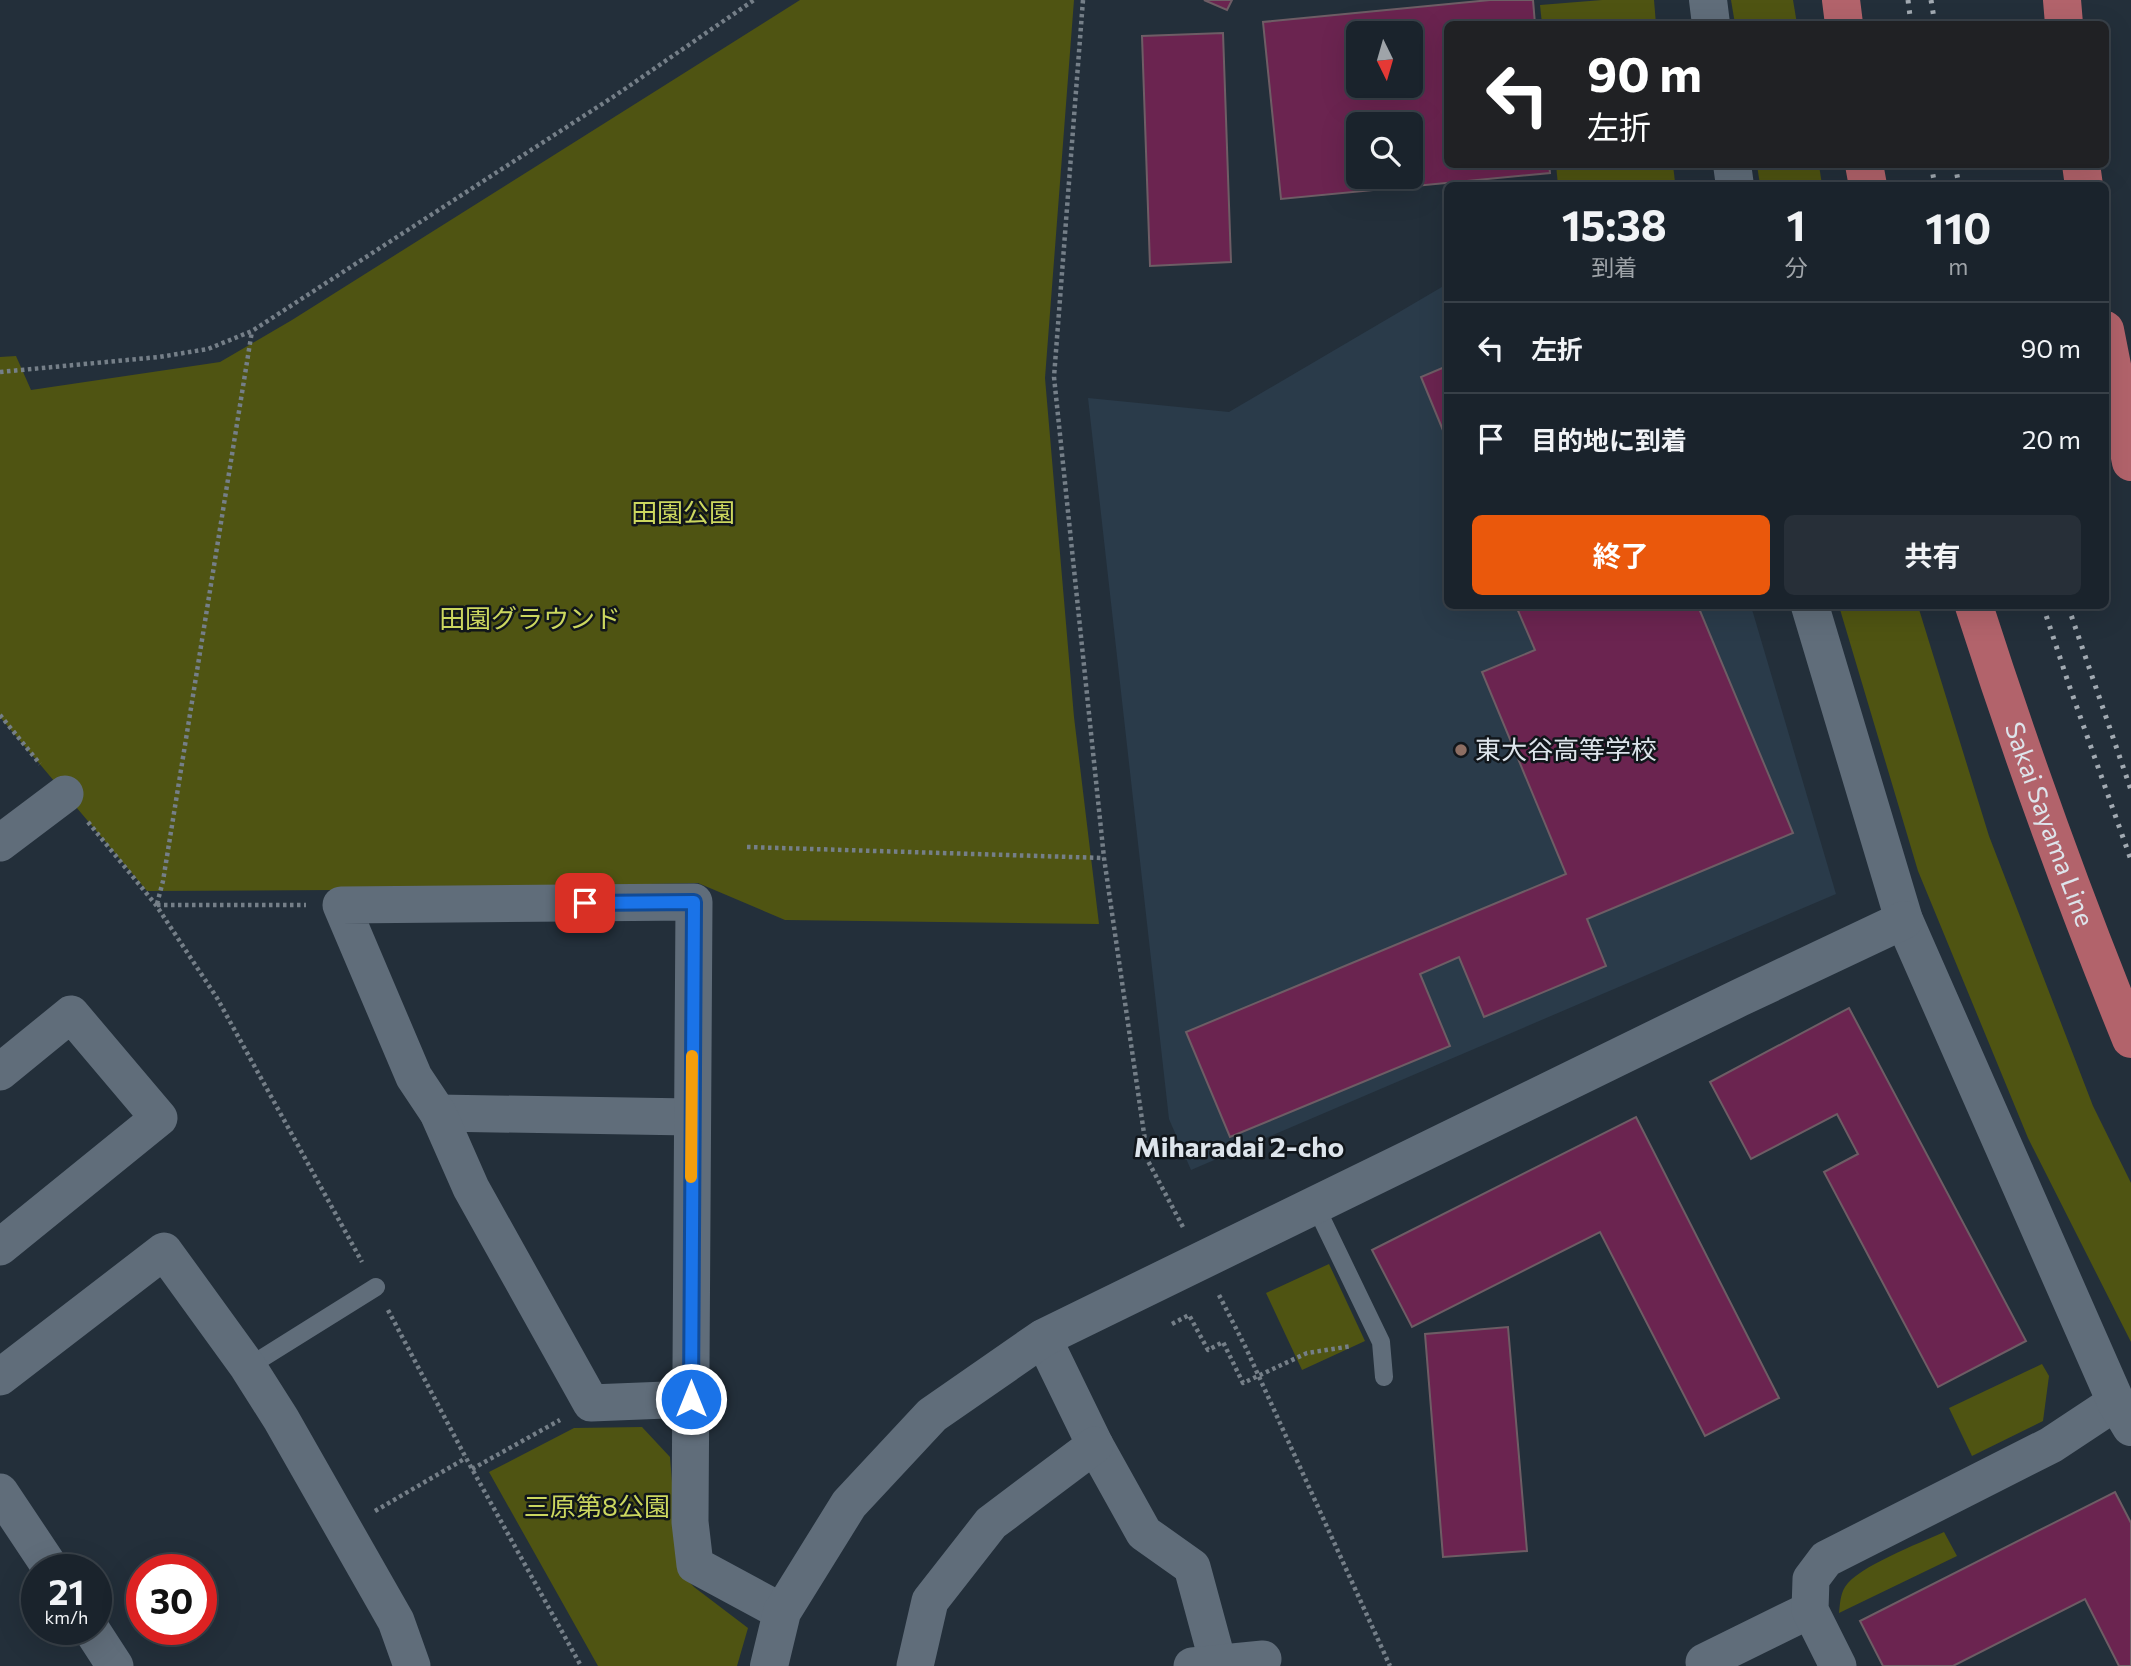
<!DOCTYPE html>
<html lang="ja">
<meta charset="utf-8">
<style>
body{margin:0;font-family:Commissioner,"Noto Sans JP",sans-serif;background:#272f38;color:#f1f3f6;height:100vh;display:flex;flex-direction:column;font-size:26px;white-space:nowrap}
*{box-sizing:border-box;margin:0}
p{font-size:23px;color:#9fa4a9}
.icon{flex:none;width:38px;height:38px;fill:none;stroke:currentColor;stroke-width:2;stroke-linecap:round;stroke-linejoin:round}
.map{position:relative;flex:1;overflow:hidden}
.details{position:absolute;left:1444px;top:182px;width:665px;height:427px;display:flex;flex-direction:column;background:#1a232c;border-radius:10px;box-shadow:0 7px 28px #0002,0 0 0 2px #384048}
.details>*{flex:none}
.hud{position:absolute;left:1444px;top:21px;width:665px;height:147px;border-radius:10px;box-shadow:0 7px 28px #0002,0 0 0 2px #384048;background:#202124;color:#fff;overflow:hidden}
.needle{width:46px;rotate:175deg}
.fabs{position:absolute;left:1346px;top:21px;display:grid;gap:14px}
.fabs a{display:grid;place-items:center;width:77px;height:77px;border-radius:10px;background:#1a232c;box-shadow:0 7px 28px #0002,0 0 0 2px #384048;font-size:35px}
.speed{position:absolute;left:21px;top:1554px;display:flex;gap:14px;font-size:35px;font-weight:700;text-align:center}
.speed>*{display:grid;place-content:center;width:91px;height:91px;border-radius:50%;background:#1a232c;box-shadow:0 7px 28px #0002,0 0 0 2px #384048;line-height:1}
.speed small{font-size:18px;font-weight:400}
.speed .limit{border:10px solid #d22;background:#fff;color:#111}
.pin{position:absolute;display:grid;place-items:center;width:60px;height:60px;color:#fff;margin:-30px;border-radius:14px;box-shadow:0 4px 10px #0006}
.me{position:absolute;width:77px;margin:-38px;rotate:0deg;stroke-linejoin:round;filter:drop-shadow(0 0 5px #0008)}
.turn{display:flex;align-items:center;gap:24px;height:147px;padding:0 28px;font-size:32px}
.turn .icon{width:91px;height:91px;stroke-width:2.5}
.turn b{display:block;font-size:49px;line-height:60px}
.eta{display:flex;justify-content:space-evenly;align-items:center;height:119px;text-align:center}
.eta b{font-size:42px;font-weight:700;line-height:49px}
.button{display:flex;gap:14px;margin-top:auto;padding:14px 28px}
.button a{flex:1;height:80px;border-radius:10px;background:#ea580c;color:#fff;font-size:28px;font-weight:700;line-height:80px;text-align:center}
.button a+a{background:#272f38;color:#f1f3f6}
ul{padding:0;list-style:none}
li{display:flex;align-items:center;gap:21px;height:91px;padding:0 28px;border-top:2px solid #384048}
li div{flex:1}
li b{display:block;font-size:26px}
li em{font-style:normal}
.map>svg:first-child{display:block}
</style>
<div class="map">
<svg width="2131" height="1666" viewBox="0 0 2131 1666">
<rect width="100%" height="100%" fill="#232f3a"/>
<polygon fill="#2a3b4a" points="1447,284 1447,606 1751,606 1836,894 1191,1170 1169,1119 1088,398 1229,412"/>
<g fill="#4f5412">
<polygon points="800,0 1074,0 1045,378 1074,717 1099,924 785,920 698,883 336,890 147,891 0,717 0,357 16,356 31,390 220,362 292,320"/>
<polygon points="1602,0 1654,0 1656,24 1542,24 1540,5"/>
<polygon points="1731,0 1793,0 1797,24 1735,24"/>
<polygon points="1556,165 1673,165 1675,182 1672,186 1558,185"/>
<polygon points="1757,165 1819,165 1822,185 1760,185"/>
<polygon points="1839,606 1918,606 1989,836 2093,1106 2131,1183 2131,1342 2028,1138 1918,871"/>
<polygon points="1329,1264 1365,1341 1302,1370 1266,1293"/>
<polygon points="2042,1364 2049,1376 2043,1421 1972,1456 1949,1408"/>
<polygon points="642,1427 670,1457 679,1571 694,1587 748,1628 737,1666 598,1666 489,1472 574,1428"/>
<path d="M1944,1532L1957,1556L1839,1613C1840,1605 1840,1595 1845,1587C1857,1567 1920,1543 1944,1532Z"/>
</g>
<g fill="#6b2450" stroke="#6e5d65" stroke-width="2" fill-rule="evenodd">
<polygon points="1204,0 1232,0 1227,10"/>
<path d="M1490,0H1533L1535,24H1447V164H1549L1550,173L1281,199L1263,22ZM1358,33H1410V86H1358ZM1358,124H1410V177H1358Z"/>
<polygon points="1223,33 1231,262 1150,266 1142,36"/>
<polygon points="1447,366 1447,440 1421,377"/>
<polygon points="1516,606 1698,606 1793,833 1587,919 1606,966 1484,1017 1459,957 1420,974 1450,1046 1230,1137 1186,1032 1566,874 1482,672 1535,650"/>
<polygon points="1849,1008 2026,1341 1938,1387 1824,1172 1858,1154 1837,1114 1751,1159 1710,1082"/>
<polygon points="1636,1117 1779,1398 1705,1436 1600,1232 1412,1327 1372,1250"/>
<polygon points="1508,1327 1527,1551 1443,1557 1425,1334"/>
<polygon points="2115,1492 2131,1523 2131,1666 2119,1666 2085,1599 1953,1666 1883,1666 1860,1621"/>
</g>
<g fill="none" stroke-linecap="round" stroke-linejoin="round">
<g stroke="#757f88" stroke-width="4.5" stroke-dasharray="3.5 3.5" stroke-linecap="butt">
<polyline points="1083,0 1054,377 1104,858 1148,1161 1184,1229"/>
<polyline points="0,372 159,357 208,349 252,331 616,95 754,0"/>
<polyline points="0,715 40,764"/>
<polyline points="88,822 156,905 217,998 362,1262"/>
<polyline points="747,847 1104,858"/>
<polyline points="157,904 163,881 252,331"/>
<polyline points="157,905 306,905"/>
<polyline points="1219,1295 1246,1348 1390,1666"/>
<polyline points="388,1310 466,1458 581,1666"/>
<polyline points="1172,1324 1189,1315 1208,1350 1223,1342 1243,1383 1307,1353 1352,1346"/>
<polyline points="472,1469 560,1420"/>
<polyline points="375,1511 466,1458"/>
</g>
<g stroke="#606d7a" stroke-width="18">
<polyline points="1315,1205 1381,1342 1384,1377"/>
<polyline points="248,1367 376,1287"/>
</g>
<g stroke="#606d7a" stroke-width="37">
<polyline points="0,843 65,794"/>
<polyline points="0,1072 71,1014 159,1118 0,1247"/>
<polyline points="438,1113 691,1117"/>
<polyline points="1043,1338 1095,1445 1144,1533 1192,1567 1218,1663"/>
<polyline points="0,1377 164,1251 248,1367 281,1419 396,1621 412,1666"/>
<polyline points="691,1399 591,1403 471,1188 438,1113 414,1077 341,905 694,902 690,1522 695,1565 782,1612"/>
<polyline points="0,1492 52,1570"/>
<polyline points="91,1629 115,1666"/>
<polyline points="915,1666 930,1601 991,1523 1095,1445"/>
<polyline points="1192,1666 1263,1659"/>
<polyline points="1706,1666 1704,1662 1810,1610"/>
<polyline points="1838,1666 1810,1610 1811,1579 1826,1559 2051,1445 2116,1402"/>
</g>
<g stroke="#606d7a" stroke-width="38">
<polyline points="1708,0 1711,24"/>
<polyline points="1732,164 1735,186"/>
<polyline points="1810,606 1904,920 2116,1402 2131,1427"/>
<polyline points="769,1666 782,1612 849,1504 932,1415 1043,1338 1739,998 1904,920"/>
</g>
<g stroke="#b2636b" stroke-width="38">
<polyline points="1841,0 1844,24"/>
<polyline points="2062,0 2064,24"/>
<polyline points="1864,164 1868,186"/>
<polyline points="2081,164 2084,186"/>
<polyline points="2105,330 2131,462"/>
<path id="s1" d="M1974,606C2021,752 2073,897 2131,1039"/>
</g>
<g stroke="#a2aab2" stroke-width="5" stroke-dasharray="3.5 7" stroke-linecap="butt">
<polyline points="1908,0 1911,24"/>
<polyline points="1931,0 1935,24"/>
<polyline points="1931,164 1935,186"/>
<polyline points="1955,164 1959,186"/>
<polyline points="2043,606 2069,685 2131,860"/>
<polyline points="2068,606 2131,790"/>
</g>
</g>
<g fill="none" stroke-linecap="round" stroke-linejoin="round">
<defs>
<polyline id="route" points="585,903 694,902 691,1399"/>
</defs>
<use href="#route" stroke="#114b97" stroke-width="18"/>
<use href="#route" stroke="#1a73e8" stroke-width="12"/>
<polyline stroke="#f59e0b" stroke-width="12" points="691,1177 692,1056"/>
</g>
<circle fill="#8d6e63" stroke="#11161b" stroke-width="2.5" cx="1461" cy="750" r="7"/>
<g text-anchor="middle" stroke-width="5" stroke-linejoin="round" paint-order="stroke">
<g font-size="26" fill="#ccd75f" stroke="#11161b">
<text x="683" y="522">田園公園</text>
<text x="530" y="628">田園グラウンド</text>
<text x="597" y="1516">三原第8公園</text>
</g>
<g font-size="26" fill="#dde4eb" stroke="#11161b" text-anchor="start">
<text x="1475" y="759">東大谷高等学校</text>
</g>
<g font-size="26" fill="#dde4eb" stroke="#11161b">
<text dy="9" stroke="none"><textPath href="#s1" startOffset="231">Sakai Sayama Line</textPath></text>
</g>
<g font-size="28" font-weight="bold" fill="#dde4eb" stroke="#11161b">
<text x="1239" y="1157">Miharadai 2-cho</text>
</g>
</g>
</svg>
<div class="fabs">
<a><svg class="needle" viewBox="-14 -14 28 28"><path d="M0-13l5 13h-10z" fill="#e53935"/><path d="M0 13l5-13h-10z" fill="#9fa4a9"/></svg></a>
<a><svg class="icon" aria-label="search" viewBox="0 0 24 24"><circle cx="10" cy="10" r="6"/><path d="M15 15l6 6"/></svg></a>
</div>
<div class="speed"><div>21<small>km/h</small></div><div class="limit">30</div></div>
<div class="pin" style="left:585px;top:903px;background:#d93025"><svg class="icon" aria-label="arrive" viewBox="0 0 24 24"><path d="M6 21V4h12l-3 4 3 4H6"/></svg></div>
<svg class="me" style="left:691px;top:1399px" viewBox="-20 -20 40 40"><circle r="17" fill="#1a73e8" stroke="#fff" stroke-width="3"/><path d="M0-11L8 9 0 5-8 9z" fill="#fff"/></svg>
<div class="hud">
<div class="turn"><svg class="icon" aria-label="left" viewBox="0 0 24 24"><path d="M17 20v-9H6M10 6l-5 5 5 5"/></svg><div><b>90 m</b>左折</div></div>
</div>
<section class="details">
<div class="eta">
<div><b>15:38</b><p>到着</p></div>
<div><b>1</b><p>分</p></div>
<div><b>110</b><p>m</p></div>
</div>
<ul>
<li><svg class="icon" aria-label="left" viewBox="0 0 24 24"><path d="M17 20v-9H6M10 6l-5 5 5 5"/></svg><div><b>左折</b></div><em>90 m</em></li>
<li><svg class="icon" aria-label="arrive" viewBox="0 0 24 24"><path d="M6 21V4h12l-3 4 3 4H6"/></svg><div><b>目的地に到着</b></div><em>20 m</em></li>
</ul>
<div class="button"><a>終了</a><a>共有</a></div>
</section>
</div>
